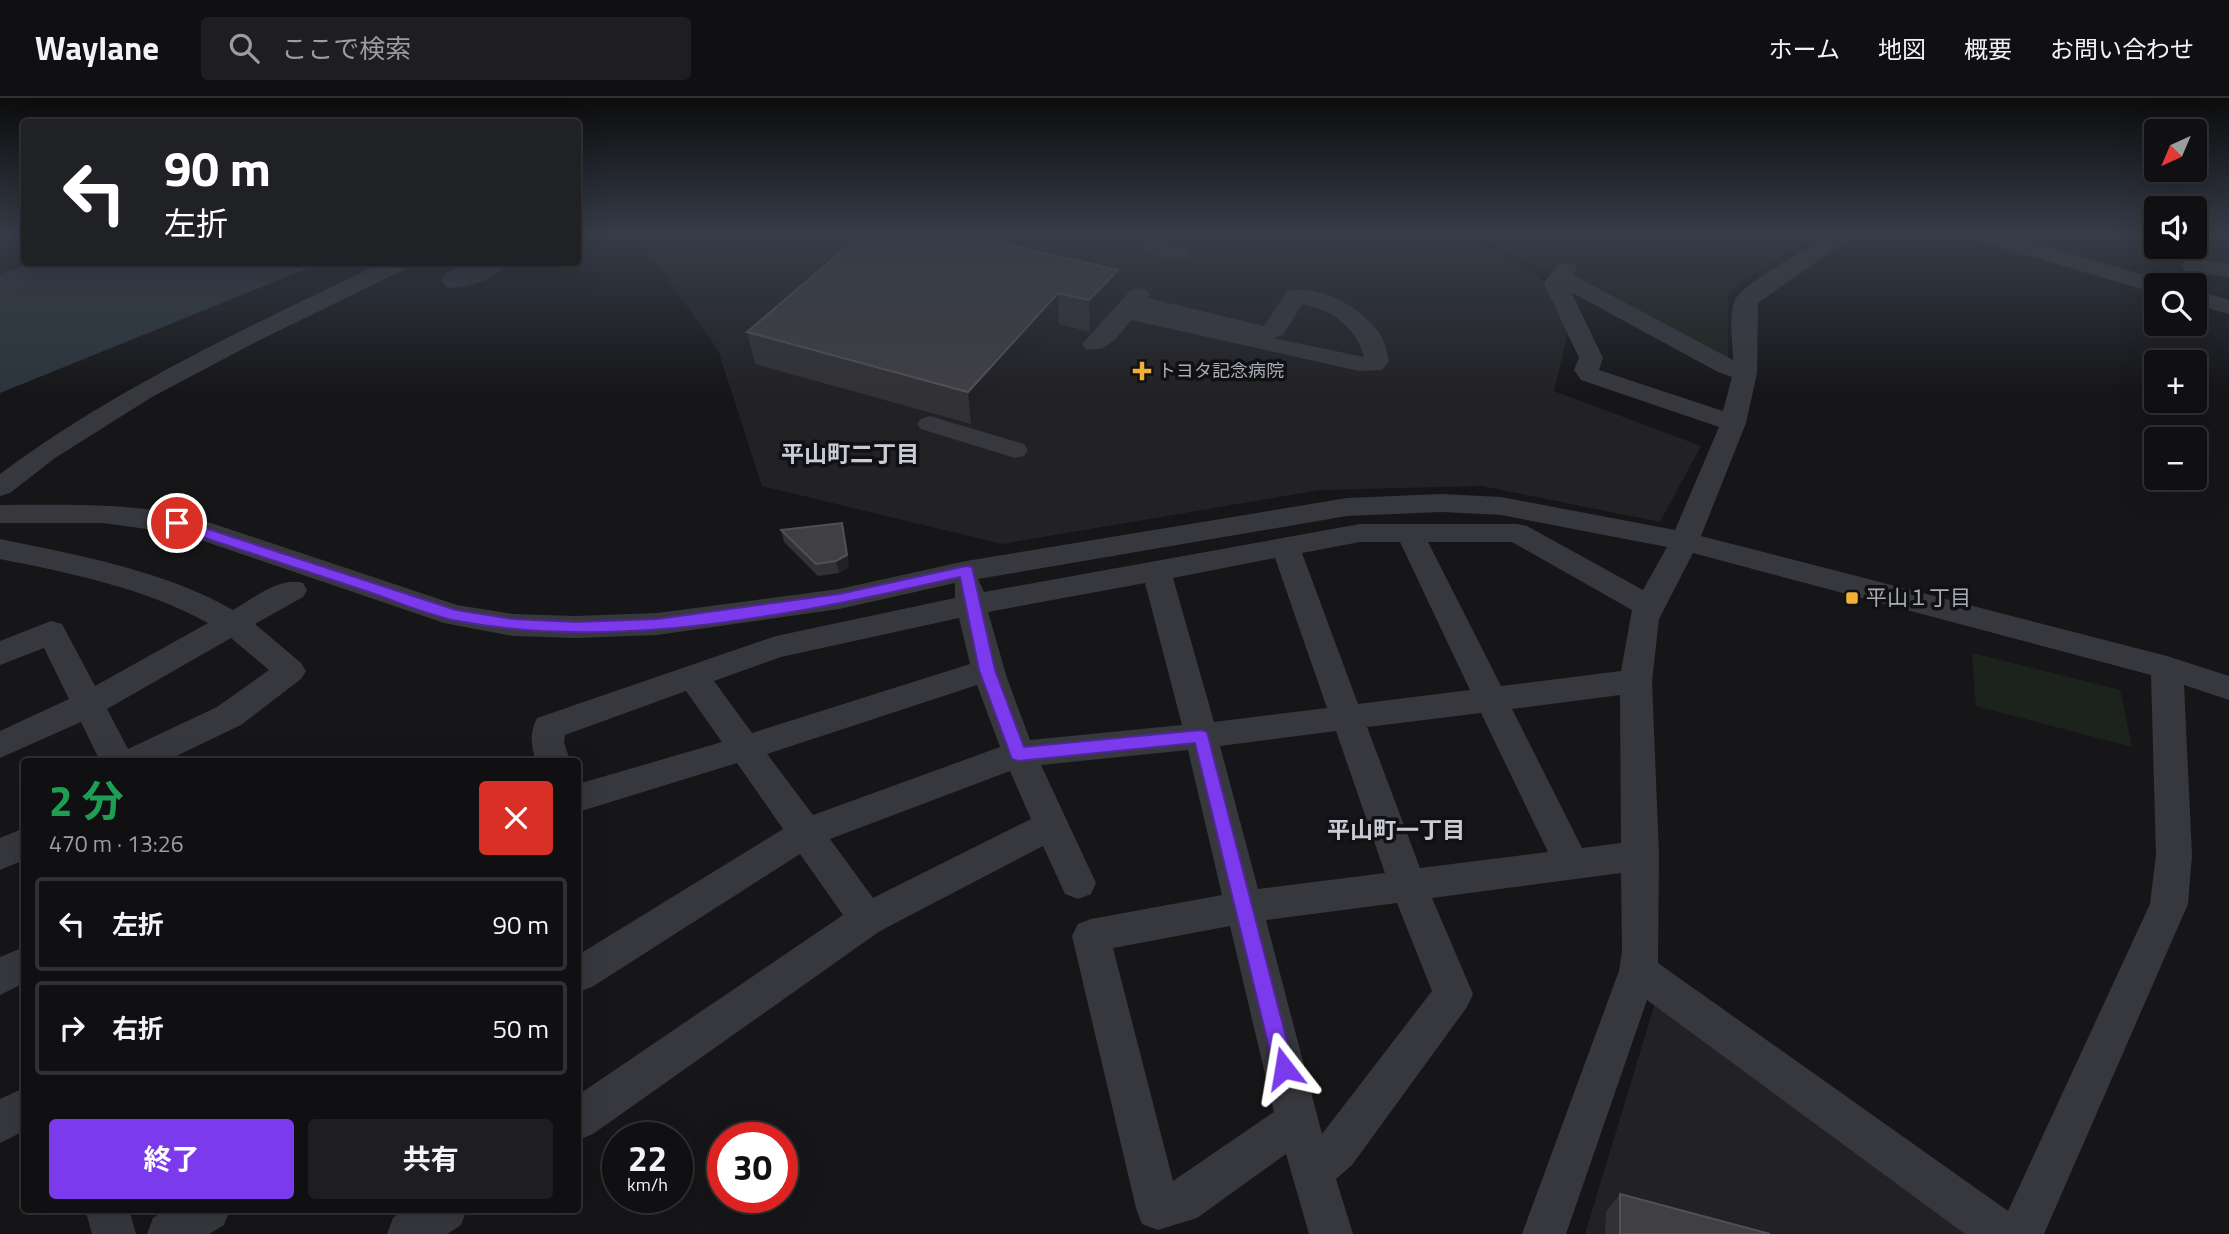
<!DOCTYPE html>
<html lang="ja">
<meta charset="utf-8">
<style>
body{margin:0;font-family:"Titillium Web","Noto Sans JP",sans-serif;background:#1e1e20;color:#f1f3f6;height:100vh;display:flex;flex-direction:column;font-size:26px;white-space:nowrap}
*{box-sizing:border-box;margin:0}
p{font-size:23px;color:#9c9d9f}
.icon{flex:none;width:38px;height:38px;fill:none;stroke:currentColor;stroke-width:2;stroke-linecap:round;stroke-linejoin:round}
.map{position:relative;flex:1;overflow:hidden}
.sheet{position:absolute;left:21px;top:660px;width:560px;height:455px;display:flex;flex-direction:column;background:#101012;border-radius:7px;box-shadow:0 7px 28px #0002,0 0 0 2px #303032}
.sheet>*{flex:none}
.guide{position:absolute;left:21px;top:21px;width:560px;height:147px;border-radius:7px;box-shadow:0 7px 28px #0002,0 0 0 2px #303032;background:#202124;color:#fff;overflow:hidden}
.needle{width:46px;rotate:224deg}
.buttons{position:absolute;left:2144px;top:21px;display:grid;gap:14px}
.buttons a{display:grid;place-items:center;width:63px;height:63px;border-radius:7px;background:#101012;box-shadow:0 7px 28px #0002,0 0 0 2px #303032;font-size:35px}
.speed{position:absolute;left:602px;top:1024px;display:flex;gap:14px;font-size:35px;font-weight:700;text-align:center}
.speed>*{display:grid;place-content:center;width:91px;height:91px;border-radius:50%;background:#101012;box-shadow:0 7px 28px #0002,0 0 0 2px #303032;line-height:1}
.speed small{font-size:18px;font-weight:400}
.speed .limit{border:10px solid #d22;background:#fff;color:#111}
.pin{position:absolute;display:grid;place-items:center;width:60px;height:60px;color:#fff;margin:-30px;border:4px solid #fff;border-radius:50%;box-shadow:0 2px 7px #0007}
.me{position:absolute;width:77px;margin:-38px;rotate:346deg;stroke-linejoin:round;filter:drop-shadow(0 0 5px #0008)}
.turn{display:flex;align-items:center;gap:24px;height:147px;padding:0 28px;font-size:32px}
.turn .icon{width:91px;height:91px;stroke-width:2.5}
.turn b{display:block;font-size:49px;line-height:60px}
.round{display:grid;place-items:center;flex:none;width:74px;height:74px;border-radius:7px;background:#1e1e20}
.overview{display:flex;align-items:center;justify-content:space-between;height:119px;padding:0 28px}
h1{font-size:42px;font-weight:700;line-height:52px;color:#1e9e55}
.primary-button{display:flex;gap:14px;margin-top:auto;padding:14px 28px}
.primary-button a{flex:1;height:80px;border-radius:7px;background:#7c3aed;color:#fff;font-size:28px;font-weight:700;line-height:80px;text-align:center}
.primary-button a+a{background:#1e1e20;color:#f1f3f6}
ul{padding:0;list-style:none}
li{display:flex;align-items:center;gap:21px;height:94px;margin:0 14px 10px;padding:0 14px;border:4px solid #303032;border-radius:7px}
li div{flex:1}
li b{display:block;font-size:26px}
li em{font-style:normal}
header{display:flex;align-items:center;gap:42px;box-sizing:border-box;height:98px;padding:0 35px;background:#101012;border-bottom:2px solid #303032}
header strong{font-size:33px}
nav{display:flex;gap:38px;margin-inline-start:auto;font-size:24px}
.search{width:490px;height:63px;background:#1e1e20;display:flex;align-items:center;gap:18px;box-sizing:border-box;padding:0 24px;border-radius:7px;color:#9c9d9f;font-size:26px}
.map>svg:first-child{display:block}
</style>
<header>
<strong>Waylane</strong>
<div class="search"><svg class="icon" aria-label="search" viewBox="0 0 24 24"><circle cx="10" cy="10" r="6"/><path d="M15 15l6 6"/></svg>ここで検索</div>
<nav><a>ホーム</a><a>地図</a><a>概要</a><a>お問い合わせ</a></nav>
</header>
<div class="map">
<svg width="2229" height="1136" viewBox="0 0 2229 1136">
<rect width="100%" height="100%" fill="#161618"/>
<g fill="#222225">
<polygon points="655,136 1457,136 1526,168 1548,188 1568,235 1554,293 1701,348 1660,424 1482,388 1320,392 1002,446 762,388 718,252 642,145"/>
<polygon points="1655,905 1974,1136 1585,1136"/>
</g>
<g fill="#1c231d">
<polygon points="1466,136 1816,136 1736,187 1728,199 1728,264 1564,180"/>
<polygon points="1972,555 2120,592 2132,649 1976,608"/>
</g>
<polygon fill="#2c353c" points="36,164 321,164 321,165 0,295 0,176"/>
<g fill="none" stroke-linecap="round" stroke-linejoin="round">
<path fill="#2c353c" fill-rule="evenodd" d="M469,164H510C500,179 463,193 446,189L441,182L446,175Z"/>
<g fill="#37383d" fill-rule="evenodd">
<path d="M1148,136L1170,147L1187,150L1190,155L1187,160C1171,164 1144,156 1134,142L1137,137Z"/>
<path d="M1830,136H1855L1758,205L1757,275L1746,325L1701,438L2167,558L2229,578V602L2184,587L2192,757L2188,806L2044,1136H1965L1647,902L1566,1136H1522L1619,873L1622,854L1621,775L1432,800L1473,896L1467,909L1352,1067L1336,1081L1353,1136H1309L1286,1056L1197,1120L1158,1132L1142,1126L1136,1110L1072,838L1078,826L1091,821L1222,797L1188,652L1041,667L1096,785L1091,796L1078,801L1065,796L1043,748L880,833L593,1036L578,1042V997L843,817L800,756L592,889L578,894V857L783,731L737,665L578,714V686L722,644L686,593L565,637L564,644L570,663H536C531,647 529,636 537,620L776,538L955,500V485L839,511L657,537L576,540L513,538L444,525L183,436L103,425H0V407C67,407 134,404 199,421L457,507L513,516L576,518L657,515L839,491L966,463L1347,400L1441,396L1501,399L1675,432L1719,329L1581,282L1574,272L1579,260L1544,185L1558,166H1574L1577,171L1573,177L1733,262C1733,244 1728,219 1735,202C1744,185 1811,148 1830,136ZM1571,194L1718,274L1732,279L1723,313L1599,272L1603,260ZM1441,414L1501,417L1667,449L1643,492L1527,428L1517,426H1360L984,494L978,481L1347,418ZM1360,444H1400L1470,592L1358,606L1302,455ZM1428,444H1512L1632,512L1621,573L1501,588ZM1693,455L2151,577L2156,757L2150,806L2008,1113L1658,865L1659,757L1652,583L1659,521ZM1275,460L1327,610L1214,624L1173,480ZM1145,485L1182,627L1030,642L1007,580L988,514ZM959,520L970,566L752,635L714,583L781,559ZM977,587L1000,649L813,717L767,656ZM1620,597L1621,745L1582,750L1512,611ZM1481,615L1548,754L1420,770L1367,629ZM1336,633L1385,775L1258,791L1220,648ZM1010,673L1031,721L873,800L830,741ZM1397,805L1432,893L1322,1036L1266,822ZM1230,828L1274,1014L1173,1083L1113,850Z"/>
<polygon points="1971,136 2005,136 2164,183 2167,187 2156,187 2156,195 2148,193 1973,141"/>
<polygon points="2208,136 2229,136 2229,143 2210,141"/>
<polygon points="2193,161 2229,165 2229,179 2185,173 2182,168 2185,163"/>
<path d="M383,164H412L409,169L254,245L152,299L55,360L10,395L0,398V376C118,288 251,228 383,164Z"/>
<path d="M1139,190L1147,192L1150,197L1148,200L1264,228L1287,193C1320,185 1367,212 1383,241C1386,248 1387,256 1389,263L1382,272L1359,273L1131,222C1119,237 1107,256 1086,251L1082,246L1131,192ZM1302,206C1331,211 1357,230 1364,259L1273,240L1283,237Z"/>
<polygon points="2194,192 2229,202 2229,216 2194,206"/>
<polygon points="930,318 1024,346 1028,352 1024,358 1015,360 921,331 917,326 921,321"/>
<path d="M0,441C77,457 163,472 233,512C253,501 279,478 303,485L307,492L303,499L255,526L301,565L306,573L301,581L241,627L166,663H100L81,624L0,660V633L69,601L44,550L0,567V543L51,523L62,526L95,588L208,525C145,490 70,475 0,461ZM231,540L269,572L217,609L128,651L107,611Z"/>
<polygon points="24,730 24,762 0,772 0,740"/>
<polygon points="24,849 24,885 0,897 0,859"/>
<polygon points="24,990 24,1033 0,1045 0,1001"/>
<polygon points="85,1111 129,1111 136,1136 92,1136"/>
<polygon points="167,1111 230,1111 224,1127 209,1136 147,1136 153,1120"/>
<polygon points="406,1111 467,1111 461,1127 447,1136 387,1136 393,1120"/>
</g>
</g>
<g fill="#323236">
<polygon points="862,136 1118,203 1090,234 1059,226 971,326 755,266 747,234"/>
<polygon points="781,432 844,437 849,469 839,475 818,478 784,444"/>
<polygon points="1620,1096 1770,1136 1605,1136 1606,1114"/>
</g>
<g fill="#212124">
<polygon points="1118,172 1118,203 1090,234 1089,202"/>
<polygon points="1058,195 1059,226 971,326 968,294"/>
<polygon points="842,425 849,469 839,475 836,463"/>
</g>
<g fill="#3f3f44" stroke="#4f5156" stroke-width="2">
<polygon points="862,136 964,136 1118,172 1089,202 1058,195 968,294 747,234"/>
<polygon points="842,425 847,457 836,463 816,466 781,432"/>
<polygon points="1620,1096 1770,1136 1620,1136"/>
</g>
<linearGradient id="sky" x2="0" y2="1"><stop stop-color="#0c0c0d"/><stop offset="0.46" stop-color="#363c48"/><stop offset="1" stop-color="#363c48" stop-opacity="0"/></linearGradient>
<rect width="2229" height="295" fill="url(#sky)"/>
<path fill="#7c3aed" stroke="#51269a" stroke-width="2" d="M177,421L456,512L513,521L576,524L657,521L839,496L966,468L972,469L995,572L1024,649L1201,632L1207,634L1294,970L1291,976L1284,979L1277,976L1274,970L1195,645L1018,663L1012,661L979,572L960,479C802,515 619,554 458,523C426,517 394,502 363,492C299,471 235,450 172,429V422Z"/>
<g fill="#f2b134" stroke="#111113" stroke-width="2.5">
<path d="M1138.5 262.5h7v7h7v7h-7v7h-7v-7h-7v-7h7z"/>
<rect x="1845" y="493" width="14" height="14" rx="3.5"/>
</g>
<g text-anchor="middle" stroke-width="7" stroke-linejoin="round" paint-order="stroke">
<g font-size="18" fill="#a8adb8" stroke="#111113" text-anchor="start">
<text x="1158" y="279">トヨタ記念病院</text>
</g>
<g font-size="21" fill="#a8adb8" stroke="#111113" text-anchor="start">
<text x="1866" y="507">平山１丁目</text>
</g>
<g font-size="23" font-weight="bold" fill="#c9ccd4" stroke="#111113">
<text x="850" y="364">平山町二丁目</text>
<text x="1396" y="740">平山町一丁目</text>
</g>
</g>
</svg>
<div class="buttons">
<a><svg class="needle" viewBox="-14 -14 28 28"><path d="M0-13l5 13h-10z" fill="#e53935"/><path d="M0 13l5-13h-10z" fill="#9c9d9f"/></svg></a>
<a><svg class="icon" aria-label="sound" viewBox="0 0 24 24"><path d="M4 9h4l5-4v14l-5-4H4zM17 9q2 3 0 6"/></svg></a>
<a><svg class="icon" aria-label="search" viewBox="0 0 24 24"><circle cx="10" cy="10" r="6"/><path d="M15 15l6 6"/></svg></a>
<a>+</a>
<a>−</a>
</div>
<div class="speed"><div>22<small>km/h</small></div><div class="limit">30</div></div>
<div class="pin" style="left:177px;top:425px;background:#d93025"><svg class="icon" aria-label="arrive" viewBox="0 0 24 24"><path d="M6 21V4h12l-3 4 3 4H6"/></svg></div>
<svg class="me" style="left:1284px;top:970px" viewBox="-20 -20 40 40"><path d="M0-17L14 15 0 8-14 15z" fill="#7c3aed" stroke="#fff" stroke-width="4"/></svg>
<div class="guide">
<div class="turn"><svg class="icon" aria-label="left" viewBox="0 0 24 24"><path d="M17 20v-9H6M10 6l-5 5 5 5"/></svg><div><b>90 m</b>左折</div></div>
</div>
<section class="sheet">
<div class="overview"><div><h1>2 分</h1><p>470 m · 13:26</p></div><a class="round" style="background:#d93025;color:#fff"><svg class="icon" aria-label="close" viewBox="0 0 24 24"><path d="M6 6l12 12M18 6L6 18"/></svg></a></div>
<ul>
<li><svg class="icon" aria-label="left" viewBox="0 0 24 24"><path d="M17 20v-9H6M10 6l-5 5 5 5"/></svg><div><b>左折</b></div><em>90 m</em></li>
<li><svg class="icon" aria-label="right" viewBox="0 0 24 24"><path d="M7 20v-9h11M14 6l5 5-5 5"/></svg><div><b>右折</b></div><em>50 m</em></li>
</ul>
<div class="primary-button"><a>終了</a><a>共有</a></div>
</section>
</div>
